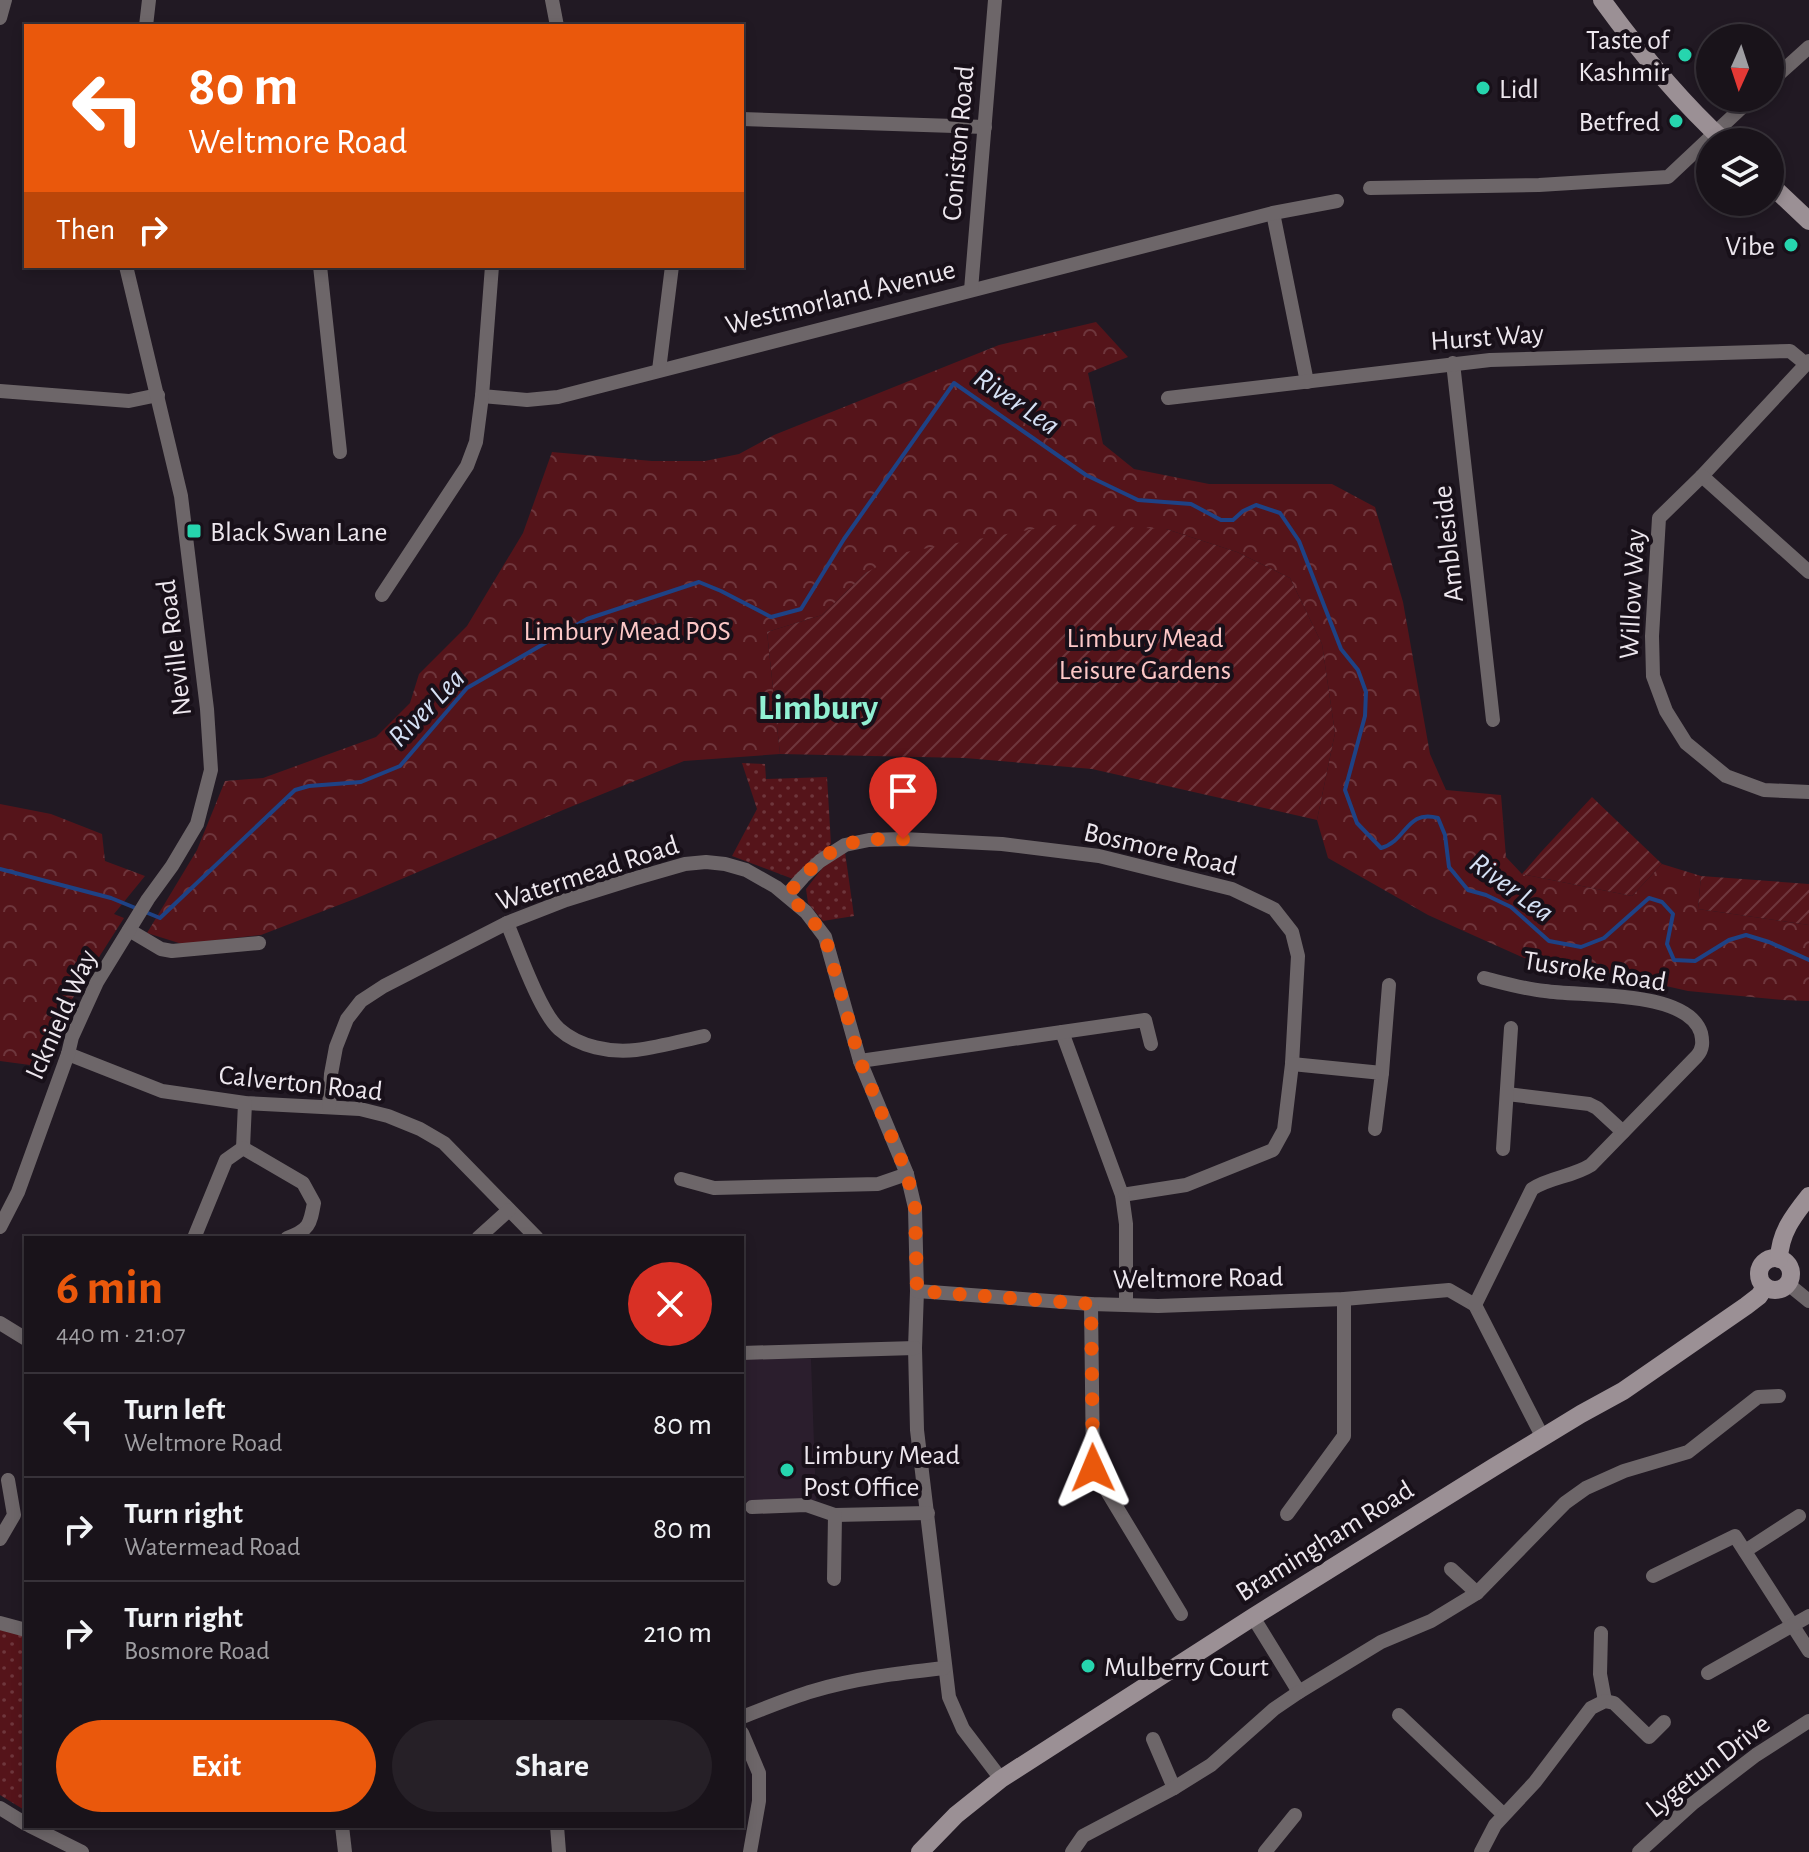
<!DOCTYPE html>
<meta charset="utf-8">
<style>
body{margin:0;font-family:"Alegreya Sans",sans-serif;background:#262027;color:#f1f3f6;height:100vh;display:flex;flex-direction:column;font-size:30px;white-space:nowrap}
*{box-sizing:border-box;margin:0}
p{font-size:26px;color:#9f9ea2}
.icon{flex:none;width:44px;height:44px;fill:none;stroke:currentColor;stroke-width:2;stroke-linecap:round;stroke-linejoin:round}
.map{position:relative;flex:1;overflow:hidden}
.details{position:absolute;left:24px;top:1236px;width:720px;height:592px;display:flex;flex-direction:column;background:#19131a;border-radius:0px;box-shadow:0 4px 12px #0003,0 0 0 2px #373239}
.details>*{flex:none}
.top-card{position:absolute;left:24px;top:24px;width:720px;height:244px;border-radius:0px;box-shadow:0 4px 12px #0003,0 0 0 2px #373239;background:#ea580c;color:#fff;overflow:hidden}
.needle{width:52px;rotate:183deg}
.buttons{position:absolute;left:1696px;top:24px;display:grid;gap:16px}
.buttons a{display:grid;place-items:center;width:88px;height:88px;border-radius:50%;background:#19131a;box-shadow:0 4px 12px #0003,0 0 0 2px #373239;font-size:40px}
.pin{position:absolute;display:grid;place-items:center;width:68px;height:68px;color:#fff;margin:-82px -34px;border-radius:50% 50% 50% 0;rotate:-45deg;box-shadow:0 0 8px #0007}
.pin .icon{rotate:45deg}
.me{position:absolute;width:88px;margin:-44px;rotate:359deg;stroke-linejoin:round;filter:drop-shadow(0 0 6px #0008)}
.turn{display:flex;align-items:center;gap:28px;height:168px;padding:0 32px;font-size:36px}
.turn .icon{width:104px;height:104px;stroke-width:2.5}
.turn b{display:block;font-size:56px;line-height:68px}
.then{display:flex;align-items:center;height:76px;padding:0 32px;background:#0003;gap:16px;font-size:30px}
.round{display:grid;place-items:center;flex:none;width:84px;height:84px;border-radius:42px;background:#262027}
.overview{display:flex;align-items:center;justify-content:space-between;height:136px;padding:0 32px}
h1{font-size:48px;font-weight:700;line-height:60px;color:#ea580c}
.primary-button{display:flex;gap:16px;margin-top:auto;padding:16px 32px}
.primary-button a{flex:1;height:92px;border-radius:48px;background:#ea580c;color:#fff;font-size:32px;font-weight:700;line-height:92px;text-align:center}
.primary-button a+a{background:#262027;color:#f1f3f6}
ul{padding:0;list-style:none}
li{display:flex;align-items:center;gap:24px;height:104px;padding:0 32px;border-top:2px solid #373239}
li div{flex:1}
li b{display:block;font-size:30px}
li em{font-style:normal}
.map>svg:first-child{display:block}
</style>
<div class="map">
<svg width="1809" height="1852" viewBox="0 0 1809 1852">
<defs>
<pattern id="grass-dots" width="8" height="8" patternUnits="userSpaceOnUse" patternTransform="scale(2)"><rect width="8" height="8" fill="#55141a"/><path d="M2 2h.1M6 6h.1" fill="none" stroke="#6e363c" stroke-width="1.8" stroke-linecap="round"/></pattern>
<pattern id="park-crowns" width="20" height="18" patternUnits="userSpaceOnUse" patternTransform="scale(2)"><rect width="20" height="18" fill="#55141a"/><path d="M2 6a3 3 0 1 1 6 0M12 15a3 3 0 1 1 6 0" fill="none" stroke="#6e363c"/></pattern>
<pattern id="garden-furrows" width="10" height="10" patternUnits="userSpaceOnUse" patternTransform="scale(2)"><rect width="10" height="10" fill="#55141a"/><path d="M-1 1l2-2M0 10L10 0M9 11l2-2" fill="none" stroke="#6e363c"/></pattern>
</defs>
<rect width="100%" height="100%" fill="#211923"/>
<polygon fill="#2b1e2d" points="742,1359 811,1359 816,1500 742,1502"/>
<g fill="url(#grass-dots)">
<polygon points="742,763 765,764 766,779 827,777 831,844 793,879 732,856 757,809"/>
<polygon points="845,852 854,916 823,921 808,903 806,889 824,866"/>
<polygon points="0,1629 26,1636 26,1811 0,1795"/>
</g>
<g fill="url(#park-crowns)">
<polygon points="1096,322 1128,357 1088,373 1103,444 1134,469 1209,484 1332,484 1375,507 1403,602 1430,754 1446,790 1501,795 1506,857 1522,874 1632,896 1662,864 1701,876 1698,909 1809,925 1809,1001 1783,1000 1688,991 1595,970 1524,958 1428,915 1328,858 1317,820 1335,733 1322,644 1290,578 1237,552 1166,529 867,572 822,615 767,632 780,754 684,761 563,810 357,898 261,935 182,944 147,933 197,850 225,781 263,778 376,737 410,703 419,674 467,626 523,533 552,452 652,461 705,461 739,454 774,435 999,345"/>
<polygon points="0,804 51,814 102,834 105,861 145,876 114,914 124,918 30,1065 0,1061"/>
</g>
<g fill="url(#garden-furrows)">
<polygon points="1062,524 1166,529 1237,552 1290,578 1322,644 1335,733 1317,820 1092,769 965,758 780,754 767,632 822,615 867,572 906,552"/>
<polygon points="1592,797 1662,864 1632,896 1522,874 1541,852"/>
<polygon points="1701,876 1809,884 1809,925 1698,909"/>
</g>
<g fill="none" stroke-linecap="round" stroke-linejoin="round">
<path stroke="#1e4285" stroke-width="4" d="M0,869L111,898L160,918L295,790L309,786L361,782L400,766L467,688L587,619L699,582L721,591L771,617L801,609L844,539L954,383L1086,475L1138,500L1191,504L1221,520H1233L1243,511L1256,505L1280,513L1299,541L1341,649L1358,670L1366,692L1365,716L1345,790L1357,823L1381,848C1407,841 1406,809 1438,818L1445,835L1449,867L1468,890L1486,895L1511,907L1549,941L1581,947L1604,938L1649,898L1662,902L1673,914L1667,944L1674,960L1695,961L1729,940L1746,935L1769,942L1809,960"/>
<g stroke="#6d6669" stroke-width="14">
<polyline points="552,0 557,26"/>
<polyline points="0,18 5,0"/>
<polyline points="146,26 149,0"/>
<polyline points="1770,82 1809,47"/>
<polyline points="742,119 985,127"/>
<polyline points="1370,188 1539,185 1668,177 1752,98"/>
<polyline points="1273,213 1307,382"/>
<polyline points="320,266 340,452"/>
<polyline points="492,266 482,396 527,400 558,397 1273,213 1337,201"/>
<polyline points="971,290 995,0"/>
<polyline points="1809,361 1702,476 1659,518 1652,636 1653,676 1666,711 1686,743 1726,776 1764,790 1809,792"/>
<polyline points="1453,363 1493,720"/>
<polyline points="659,370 672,266"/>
<polyline points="0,391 129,401 158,395"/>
<polyline points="1168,398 1490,360 1790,351 1806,364"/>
<polyline points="1702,476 1809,572"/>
<polyline points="382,595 467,466 476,442 482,396"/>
<polyline points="787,895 803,877 820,861 845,845 869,840 903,839 1002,844 1099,856 1232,889 1274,909 1292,932 1298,956 1292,1064 1284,1130 1273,1150 1186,1185 1122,1195"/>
<path d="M507,923C518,949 540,1012 559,1029C579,1047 611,1053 636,1050C659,1047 681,1041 704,1036"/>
<polyline points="129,930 161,949 172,951 259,943"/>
<polyline points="1062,1032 1122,1195 1126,1224 1126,1304"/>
<polyline points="68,1054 162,1091 245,1103 360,1109 388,1116 420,1129 444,1143 537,1238"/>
<polyline points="860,1061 1145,1020 1151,1044"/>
<polyline points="1292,1064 1382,1073 1375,1129"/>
<polyline points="1382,1073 1389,985"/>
<polyline points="1507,1094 1589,1104 1597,1108 1623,1132"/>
<polyline points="329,1107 331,1074 336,1047 347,1019 361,1001 384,986 507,923 566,900 633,879 685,864 706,862 725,864 746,870 776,887 806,912 825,937 860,1061 907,1174 915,1208 917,1291 915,1348 917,1430 949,1697 963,1729 1001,1779"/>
<path d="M243,1148L303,1183L314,1203C310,1225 309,1230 287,1238"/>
<polyline points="243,1148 245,1103"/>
<polyline points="1503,1149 1511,1028"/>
<polyline points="681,1179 714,1188 878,1184 907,1174"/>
<polyline points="0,1227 18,1192 68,1054 72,1037 97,982 148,899 172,866 197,824 211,770 207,709 181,496 126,266"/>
<polyline points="194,1238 226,1160 243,1148"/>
<polyline points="478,1238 509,1210"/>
<polyline points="1788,1284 1809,1301"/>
<polyline points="917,1291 1091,1304 1158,1306 1344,1299 1449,1290 1475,1305 1543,1438"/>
<polyline points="1091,1304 1093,1468 1181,1614"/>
<path d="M1475,1305L1532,1189C1550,1177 1572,1177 1591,1165L1697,1056C1703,1049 1703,1042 1701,1033C1687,989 1582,997 1545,991C1524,989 1504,983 1484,978"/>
<polyline points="0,1323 26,1339"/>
<polyline points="742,1353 915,1348"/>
<polyline points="752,1507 806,1505 835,1515 928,1513"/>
<polyline points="1287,1514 1344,1436 1344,1299"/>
<polyline points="0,1539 14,1515 8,1480"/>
<polyline points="1745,1551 1799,1516"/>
<polyline points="1451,1569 1477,1593"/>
<polyline points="1653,1576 1735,1536 1809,1651"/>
<polyline points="834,1579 835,1515"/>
<polyline points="1253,1617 1299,1692 1381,1642 1431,1621 1477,1593 1565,1503 1586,1488 1624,1471 1688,1452 1758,1397 1779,1396"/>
<polyline points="0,1623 26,1630"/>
<polyline points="1601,1633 1600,1674 1605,1701"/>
<polyline points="1708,1673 1809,1616"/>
<polyline points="1399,1715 1503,1814"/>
<path d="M742,1717C766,1708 789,1698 813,1691C856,1678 900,1673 944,1668"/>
<polyline points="742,1733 759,1773 759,1801 750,1852"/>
<polyline points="1153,1739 1174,1788"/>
<polyline points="0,1808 26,1824"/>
<polyline points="30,1826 82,1852"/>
<polyline points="342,1826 345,1852"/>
<polyline points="557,1826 559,1852"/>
<polyline points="1072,1852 1083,1836 1174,1788 1211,1765 1274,1709 1299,1692"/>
<polyline points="1265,1852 1295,1815"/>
<polyline points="1481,1852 1495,1825 1535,1782 1591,1708 1605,1701 1614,1703 1649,1737 1664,1722"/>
<polyline points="1639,1852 1692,1804 1756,1755 1809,1721"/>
</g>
<g stroke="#9b9095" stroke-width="18">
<path d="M1602,0C1639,51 1679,100 1725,142"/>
<polyline points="1770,184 1809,221"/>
<circle cx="1775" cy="1274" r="16"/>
<path d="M1779,1259C1780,1233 1793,1216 1809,1196"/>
<polyline points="920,1852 956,1815 1001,1779 1253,1617 1494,1467 1581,1414 1623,1391 1746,1306 1759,1296 1765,1287"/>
</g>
</g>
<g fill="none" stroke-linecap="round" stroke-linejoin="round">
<path stroke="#ea580c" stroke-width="14" stroke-dasharray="0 25.2" d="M903,839C884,839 863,838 845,845C822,854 803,877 787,895L806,912L825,937L860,1061L907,1174L915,1208L917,1291L1091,1304L1093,1468"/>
</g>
<g fill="#26d5ae" stroke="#181019" stroke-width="3">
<circle cx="1685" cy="55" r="8"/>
<circle cx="1483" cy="88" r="8"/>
<circle cx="1676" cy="121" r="8"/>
<circle cx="1791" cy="245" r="8"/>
<rect x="186" y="523" width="16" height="16" rx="4"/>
<circle cx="787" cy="1470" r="8"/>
<circle cx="1088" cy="1666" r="8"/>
</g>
<g text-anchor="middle" stroke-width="8" stroke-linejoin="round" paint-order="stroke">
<g font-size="28" fill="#ede7ee" stroke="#181019" text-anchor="start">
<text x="1669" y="49" text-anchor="end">Taste of<tspan x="1669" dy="32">Kashmir</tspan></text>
<text x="1499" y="98">Lidl</text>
<text x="1660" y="131" text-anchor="end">Betfred</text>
<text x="1775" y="255" text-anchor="end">Vibe</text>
<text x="210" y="541">Black Swan Lane</text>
<text x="803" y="1464">Limbury Mead<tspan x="803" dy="32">Post Office</tspan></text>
<text x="1104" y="1676">Mulberry Court</text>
</g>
<g font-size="28" fill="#ede7ee" stroke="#181019">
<text transform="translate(957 143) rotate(-85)" y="10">Coniston Road</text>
<text transform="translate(840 296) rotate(-14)" y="10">Westmorland Avenue</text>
<text transform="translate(1487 336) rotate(-4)" y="10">Hurst Way</text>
<text transform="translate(1447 544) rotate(-96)" y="10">Ambleside</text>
<text transform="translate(1631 594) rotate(-87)" y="10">Willow Way</text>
<text transform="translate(173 648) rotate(-97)" y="10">Neville Road</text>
<text transform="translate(1161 848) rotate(13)" y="10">Bosmore Road</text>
<text transform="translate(587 872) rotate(-18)" y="10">Watermead Road</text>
<text transform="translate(1595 970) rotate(9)" y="10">Tusroke Road</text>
<text transform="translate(60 1014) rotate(-66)" y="10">Icknield Way</text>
<text transform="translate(301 1082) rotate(6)" y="10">Calverton Road</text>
<text transform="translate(1198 1277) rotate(-1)" y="10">Weltmore Road</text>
<text transform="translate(1324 1540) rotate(-32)" y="10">Bramingham Road</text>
<text transform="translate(1707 1765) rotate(-38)" y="10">Lygetun Drive</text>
</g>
<g font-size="28" fill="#fdc8c7" stroke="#181019">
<text x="627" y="640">Limbury Mead POS</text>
<text x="1145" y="647">Limbury Mead<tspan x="1145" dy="32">Leisure Gardens</tspan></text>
</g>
<g font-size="30" font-style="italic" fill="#d5e1f5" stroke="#181019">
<text transform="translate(1017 401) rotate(34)" y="10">River Lea</text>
<text transform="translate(426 707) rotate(-46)" y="10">River Lea</text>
<text transform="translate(1512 887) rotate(36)" y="10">River Lea</text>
</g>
<g font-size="36" font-weight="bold" fill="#91f0d3" stroke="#181019">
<text x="818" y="719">Limbury</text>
</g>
</g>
</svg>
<div class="buttons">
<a><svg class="needle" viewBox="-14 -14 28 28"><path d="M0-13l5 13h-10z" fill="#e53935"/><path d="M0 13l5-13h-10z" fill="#9f9ea2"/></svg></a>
<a><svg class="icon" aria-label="layers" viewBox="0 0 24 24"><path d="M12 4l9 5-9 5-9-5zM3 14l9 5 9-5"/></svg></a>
</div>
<div class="pin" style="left:903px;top:839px;background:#d93025"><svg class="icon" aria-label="arrive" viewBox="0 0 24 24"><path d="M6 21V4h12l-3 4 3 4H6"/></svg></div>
<svg class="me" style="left:1093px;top:1468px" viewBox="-20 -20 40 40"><path d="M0-17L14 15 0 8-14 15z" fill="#ea580c" stroke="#fff" stroke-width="4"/></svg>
<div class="top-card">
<div class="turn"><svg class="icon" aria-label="left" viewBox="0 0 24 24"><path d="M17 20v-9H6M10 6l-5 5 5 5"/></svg><div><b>80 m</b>Weltmore Road</div></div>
<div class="then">Then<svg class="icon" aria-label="right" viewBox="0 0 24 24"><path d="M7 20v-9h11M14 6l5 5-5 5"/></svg></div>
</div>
<section class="details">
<div class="overview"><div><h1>6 min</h1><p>440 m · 21:07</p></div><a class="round" style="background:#d93025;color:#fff"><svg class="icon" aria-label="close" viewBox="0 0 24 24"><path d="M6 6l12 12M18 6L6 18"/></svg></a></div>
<ul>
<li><svg class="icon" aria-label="left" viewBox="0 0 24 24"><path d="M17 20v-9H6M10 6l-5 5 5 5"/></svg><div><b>Turn left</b><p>Weltmore Road</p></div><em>80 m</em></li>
<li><svg class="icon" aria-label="right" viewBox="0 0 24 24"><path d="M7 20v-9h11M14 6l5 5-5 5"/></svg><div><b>Turn right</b><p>Watermead Road</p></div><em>80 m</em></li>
<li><svg class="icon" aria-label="right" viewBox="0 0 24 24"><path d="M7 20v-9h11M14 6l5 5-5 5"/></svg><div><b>Turn right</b><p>Bosmore Road</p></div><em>210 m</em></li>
</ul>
<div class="primary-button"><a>Exit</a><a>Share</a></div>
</section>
</div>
